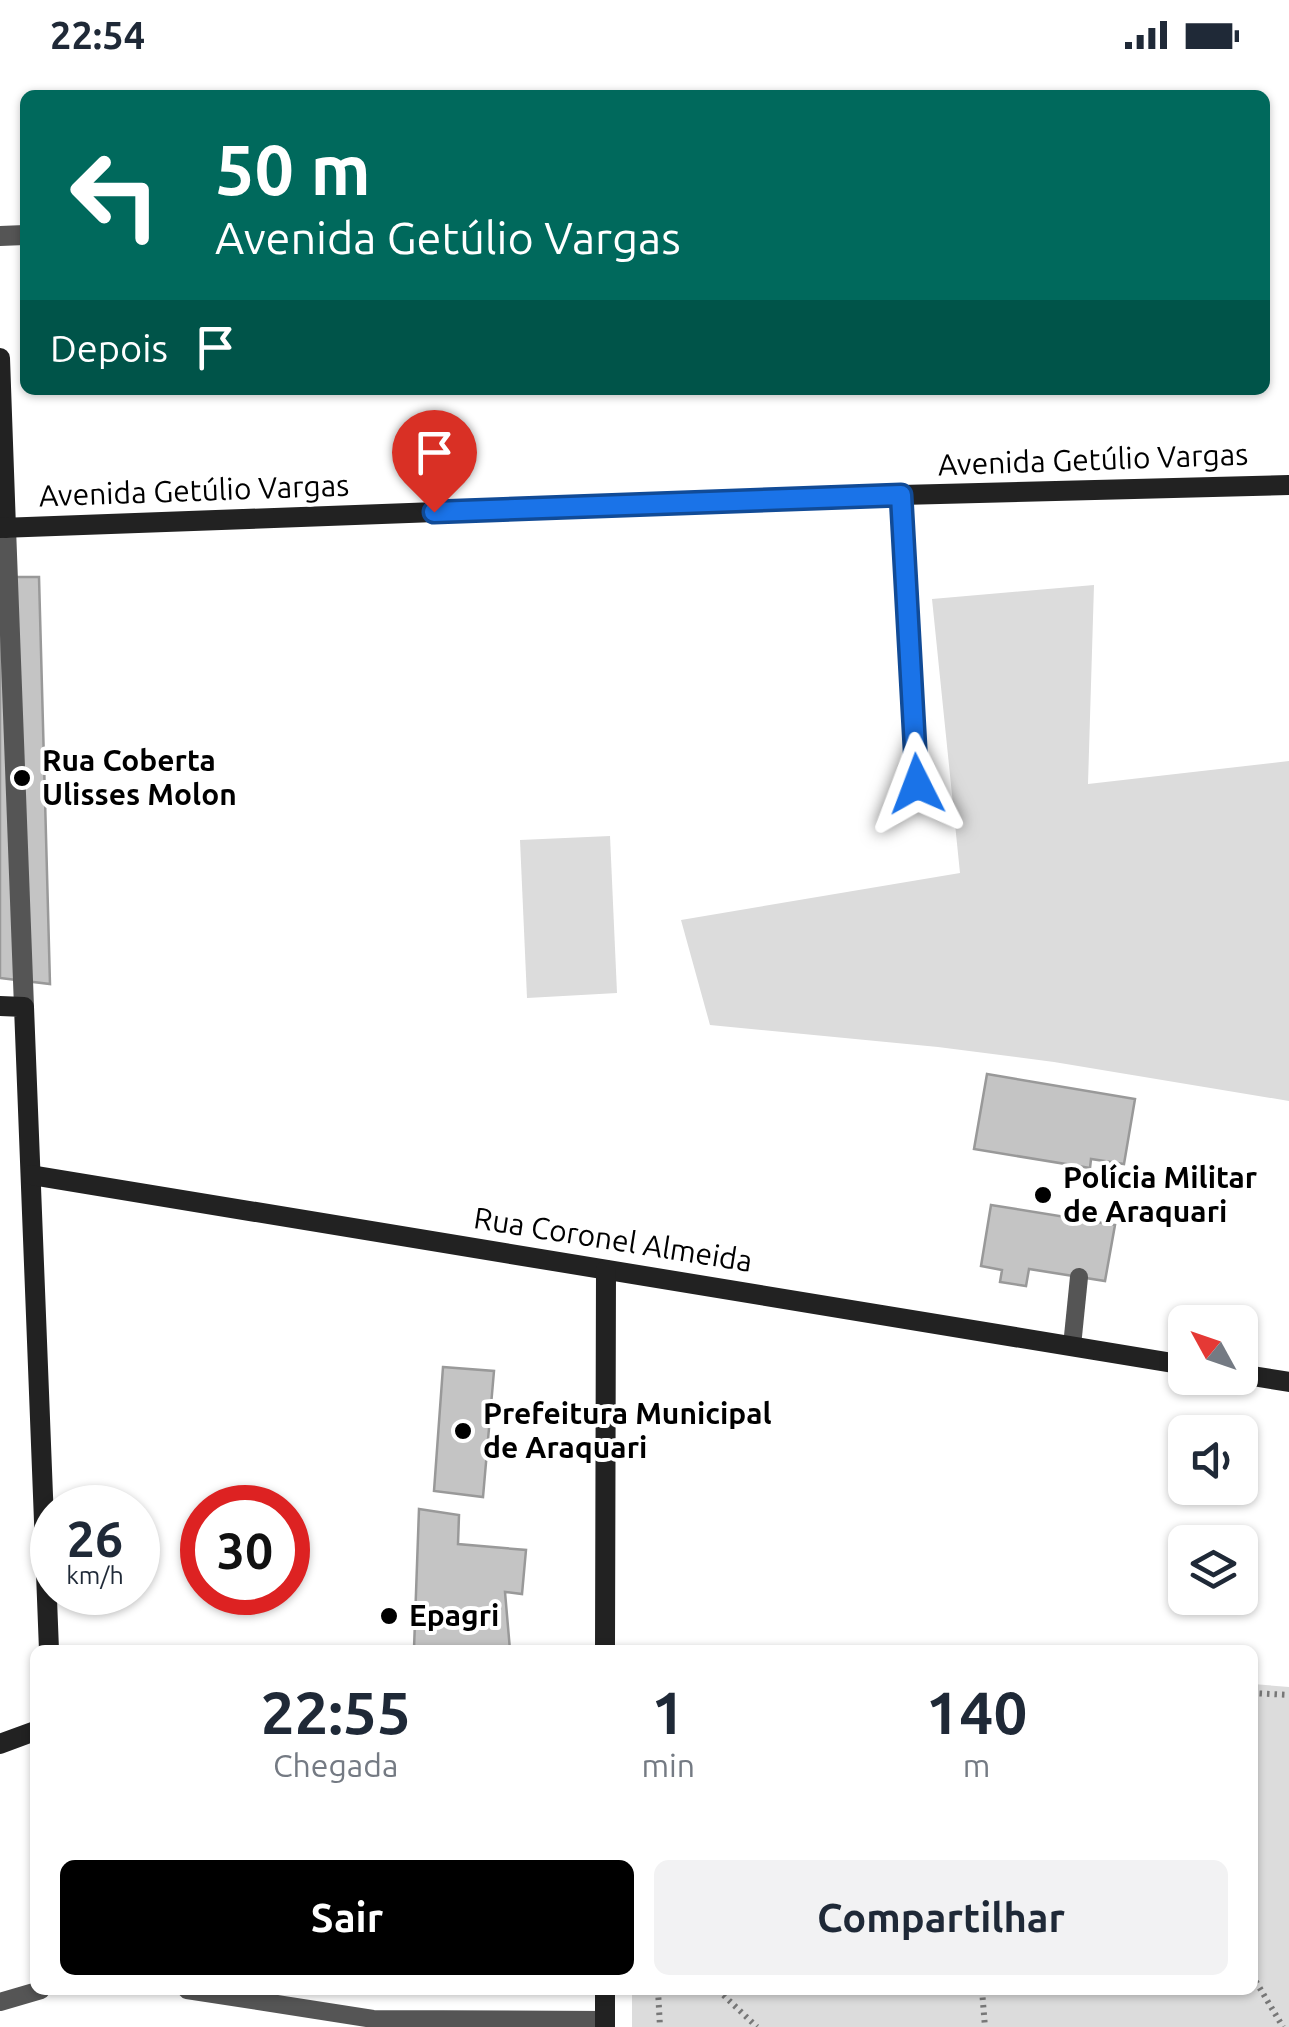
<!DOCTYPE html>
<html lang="pt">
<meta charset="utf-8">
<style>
body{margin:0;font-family:Ubuntu,sans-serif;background:#f2f2f3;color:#1f2937;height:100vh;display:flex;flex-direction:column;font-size:38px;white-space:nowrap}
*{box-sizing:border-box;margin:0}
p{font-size:32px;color:#747a83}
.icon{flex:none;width:55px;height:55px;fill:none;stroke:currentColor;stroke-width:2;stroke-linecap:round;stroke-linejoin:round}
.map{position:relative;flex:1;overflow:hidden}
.drawer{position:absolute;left:30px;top:1575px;width:1228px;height:350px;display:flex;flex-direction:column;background:#fff;border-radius:15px;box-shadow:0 2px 8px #0004}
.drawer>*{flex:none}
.guide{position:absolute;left:20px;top:20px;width:1250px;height:305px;border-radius:15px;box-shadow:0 2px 8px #0004;background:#00695c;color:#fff;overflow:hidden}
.needle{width:65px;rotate:310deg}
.buttons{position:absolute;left:1168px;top:1235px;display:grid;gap:20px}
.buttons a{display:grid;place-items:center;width:90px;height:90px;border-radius:15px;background:#fff;box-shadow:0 2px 8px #0004;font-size:50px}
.speed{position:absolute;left:30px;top:1415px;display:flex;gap:20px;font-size:50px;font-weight:700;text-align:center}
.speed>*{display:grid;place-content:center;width:130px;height:130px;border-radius:50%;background:#fff;box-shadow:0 2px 8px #0004;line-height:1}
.speed small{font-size:25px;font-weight:400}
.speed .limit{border:15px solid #d22;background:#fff;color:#111}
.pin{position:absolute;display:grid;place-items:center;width:85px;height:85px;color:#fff;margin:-102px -42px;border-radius:50% 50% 50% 0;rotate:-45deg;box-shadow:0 0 10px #0007}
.pin .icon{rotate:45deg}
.me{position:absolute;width:110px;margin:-55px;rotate:357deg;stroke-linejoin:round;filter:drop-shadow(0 0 8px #0008)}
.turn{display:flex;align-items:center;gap:35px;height:210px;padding:0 30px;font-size:45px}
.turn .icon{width:130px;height:130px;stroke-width:2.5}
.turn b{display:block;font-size:70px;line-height:85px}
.then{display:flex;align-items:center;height:95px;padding:0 30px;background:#0003;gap:20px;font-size:38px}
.eta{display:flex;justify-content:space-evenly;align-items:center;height:170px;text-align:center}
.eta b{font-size:60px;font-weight:600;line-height:70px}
.cta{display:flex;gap:20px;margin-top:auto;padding:20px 30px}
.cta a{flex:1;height:115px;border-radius:15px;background:#000;color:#fff;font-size:40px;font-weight:600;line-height:115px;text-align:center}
.cta a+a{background:#f2f2f3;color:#1f2937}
.status{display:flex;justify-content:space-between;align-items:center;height:70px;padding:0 50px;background:#fff;direction:ltr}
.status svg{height:28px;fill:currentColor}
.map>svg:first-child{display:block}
</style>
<div class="status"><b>22:54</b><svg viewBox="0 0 49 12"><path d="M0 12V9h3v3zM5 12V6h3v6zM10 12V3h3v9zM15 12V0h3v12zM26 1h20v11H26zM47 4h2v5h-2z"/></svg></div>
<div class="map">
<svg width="1289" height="1957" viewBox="0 0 1289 1957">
<rect width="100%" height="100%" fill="#fff"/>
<g fill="#dcdcdc">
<polygon points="1094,515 1088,714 1289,691 1289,1031 1054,992 938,977 710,955 681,850 960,803 932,529"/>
<polygon points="610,766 617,923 527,928 520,770"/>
<polygon points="1253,1614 1289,1617 1289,1957 632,1957 632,1920 1252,1920"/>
</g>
<g fill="#c4c4c4" stroke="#999" stroke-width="2.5">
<polygon points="0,507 39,507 50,914 0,908"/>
<polygon points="987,1004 1135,1029 1124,1094 1091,1089 1090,1098 974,1079"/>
<polygon points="991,1135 1115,1155 1105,1211 1029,1199 1026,1216 1000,1212 1002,1200 981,1196"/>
<polygon points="443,1297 494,1301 483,1427 434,1421"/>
<polygon points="419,1439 459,1445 458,1474 526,1480 522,1524 505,1522 510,1580 414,1579"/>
</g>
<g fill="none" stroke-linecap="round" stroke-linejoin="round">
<g stroke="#777" stroke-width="6" stroke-dasharray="2.5 5" stroke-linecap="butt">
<polyline points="1252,1623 1289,1625"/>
<polyline points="1252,1905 1283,1957"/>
<polyline points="658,1920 660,1957"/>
<polyline points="718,1920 757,1957"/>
<polyline points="982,1920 985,1957"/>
</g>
<g stroke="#555" stroke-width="18">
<polyline points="1072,1276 1079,1207"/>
<polyline points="187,1920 373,1949 605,1950"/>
<polyline points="0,1932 41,1920"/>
</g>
<g stroke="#555" stroke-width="20">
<polyline points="0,166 25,165"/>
<polyline points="901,425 917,714"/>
<polyline points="6,458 24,937"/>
</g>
<g stroke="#222" stroke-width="20">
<polyline points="0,288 6,458"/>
<polyline points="0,458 901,425 1289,415"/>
<polyline points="0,936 24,937 49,1580"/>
<polyline points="31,1105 1185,1295"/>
<polyline points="1240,1304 1289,1312"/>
<polyline points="605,1580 606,1200"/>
<polyline points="0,1674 35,1661"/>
<polyline points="605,1920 605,1957"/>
</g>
</g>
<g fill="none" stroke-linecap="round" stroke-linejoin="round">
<defs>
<polyline id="route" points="434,442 901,425 917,714"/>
</defs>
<use href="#route" stroke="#114b97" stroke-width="25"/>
<use href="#route" stroke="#1a73e8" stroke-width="18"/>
</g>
<g fill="#000" stroke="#fff" stroke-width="4">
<circle cx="22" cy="708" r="10"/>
<circle cx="1043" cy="1125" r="10"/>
<circle cx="463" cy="1361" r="10"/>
<circle cx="389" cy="1546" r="10"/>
</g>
<g text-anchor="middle" stroke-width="8" stroke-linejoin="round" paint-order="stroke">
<g font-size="30" fill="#000" stroke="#fff">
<text transform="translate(1093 390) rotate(-2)" y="10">Avenida Getúlio Vargas</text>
<text transform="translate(194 421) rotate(-2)" y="10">Avenida Getúlio Vargas</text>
<text transform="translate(613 1170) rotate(9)" y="10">Rua Coronel Almeida</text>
</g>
<g font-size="30" font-weight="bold" fill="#000" stroke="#fff" text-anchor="start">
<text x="42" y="701">Rua Coberta<tspan x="42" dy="34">Ulisses Molon</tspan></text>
<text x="1063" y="1118">Polícia Militar<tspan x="1063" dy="34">de Araquari</tspan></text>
<text x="483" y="1354">Prefeitura Municipal<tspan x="483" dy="34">de Araquari</tspan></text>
<text x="409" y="1556">Epagri</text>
</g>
</g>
</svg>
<div class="buttons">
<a><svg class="needle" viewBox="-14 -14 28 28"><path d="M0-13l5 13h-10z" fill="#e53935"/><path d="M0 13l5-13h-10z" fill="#747a83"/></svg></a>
<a><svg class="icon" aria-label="sound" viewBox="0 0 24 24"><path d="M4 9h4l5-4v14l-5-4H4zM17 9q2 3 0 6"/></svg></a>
<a><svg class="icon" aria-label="layers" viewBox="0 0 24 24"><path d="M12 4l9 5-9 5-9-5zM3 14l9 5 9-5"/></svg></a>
</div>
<div class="speed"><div>26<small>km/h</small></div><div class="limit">30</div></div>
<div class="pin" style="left:434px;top:442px;background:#d93025"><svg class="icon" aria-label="arrive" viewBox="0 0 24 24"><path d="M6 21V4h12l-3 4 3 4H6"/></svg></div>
<svg class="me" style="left:917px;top:714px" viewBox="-20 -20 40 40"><path d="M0-17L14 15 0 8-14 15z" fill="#1a73e8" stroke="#fff" stroke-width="4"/></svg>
<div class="guide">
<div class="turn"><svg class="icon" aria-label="left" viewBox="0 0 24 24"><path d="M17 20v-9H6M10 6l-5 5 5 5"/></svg><div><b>50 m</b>Avenida Getúlio Vargas</div></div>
<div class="then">Depois<svg class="icon" aria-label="arrive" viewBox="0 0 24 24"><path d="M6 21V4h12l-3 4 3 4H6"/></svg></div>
</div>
<section class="drawer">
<div class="eta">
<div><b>22:55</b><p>Chegada</p></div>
<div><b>1</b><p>min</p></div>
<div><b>140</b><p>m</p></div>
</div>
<div class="cta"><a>Sair</a><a>Compartilhar</a></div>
</section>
</div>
